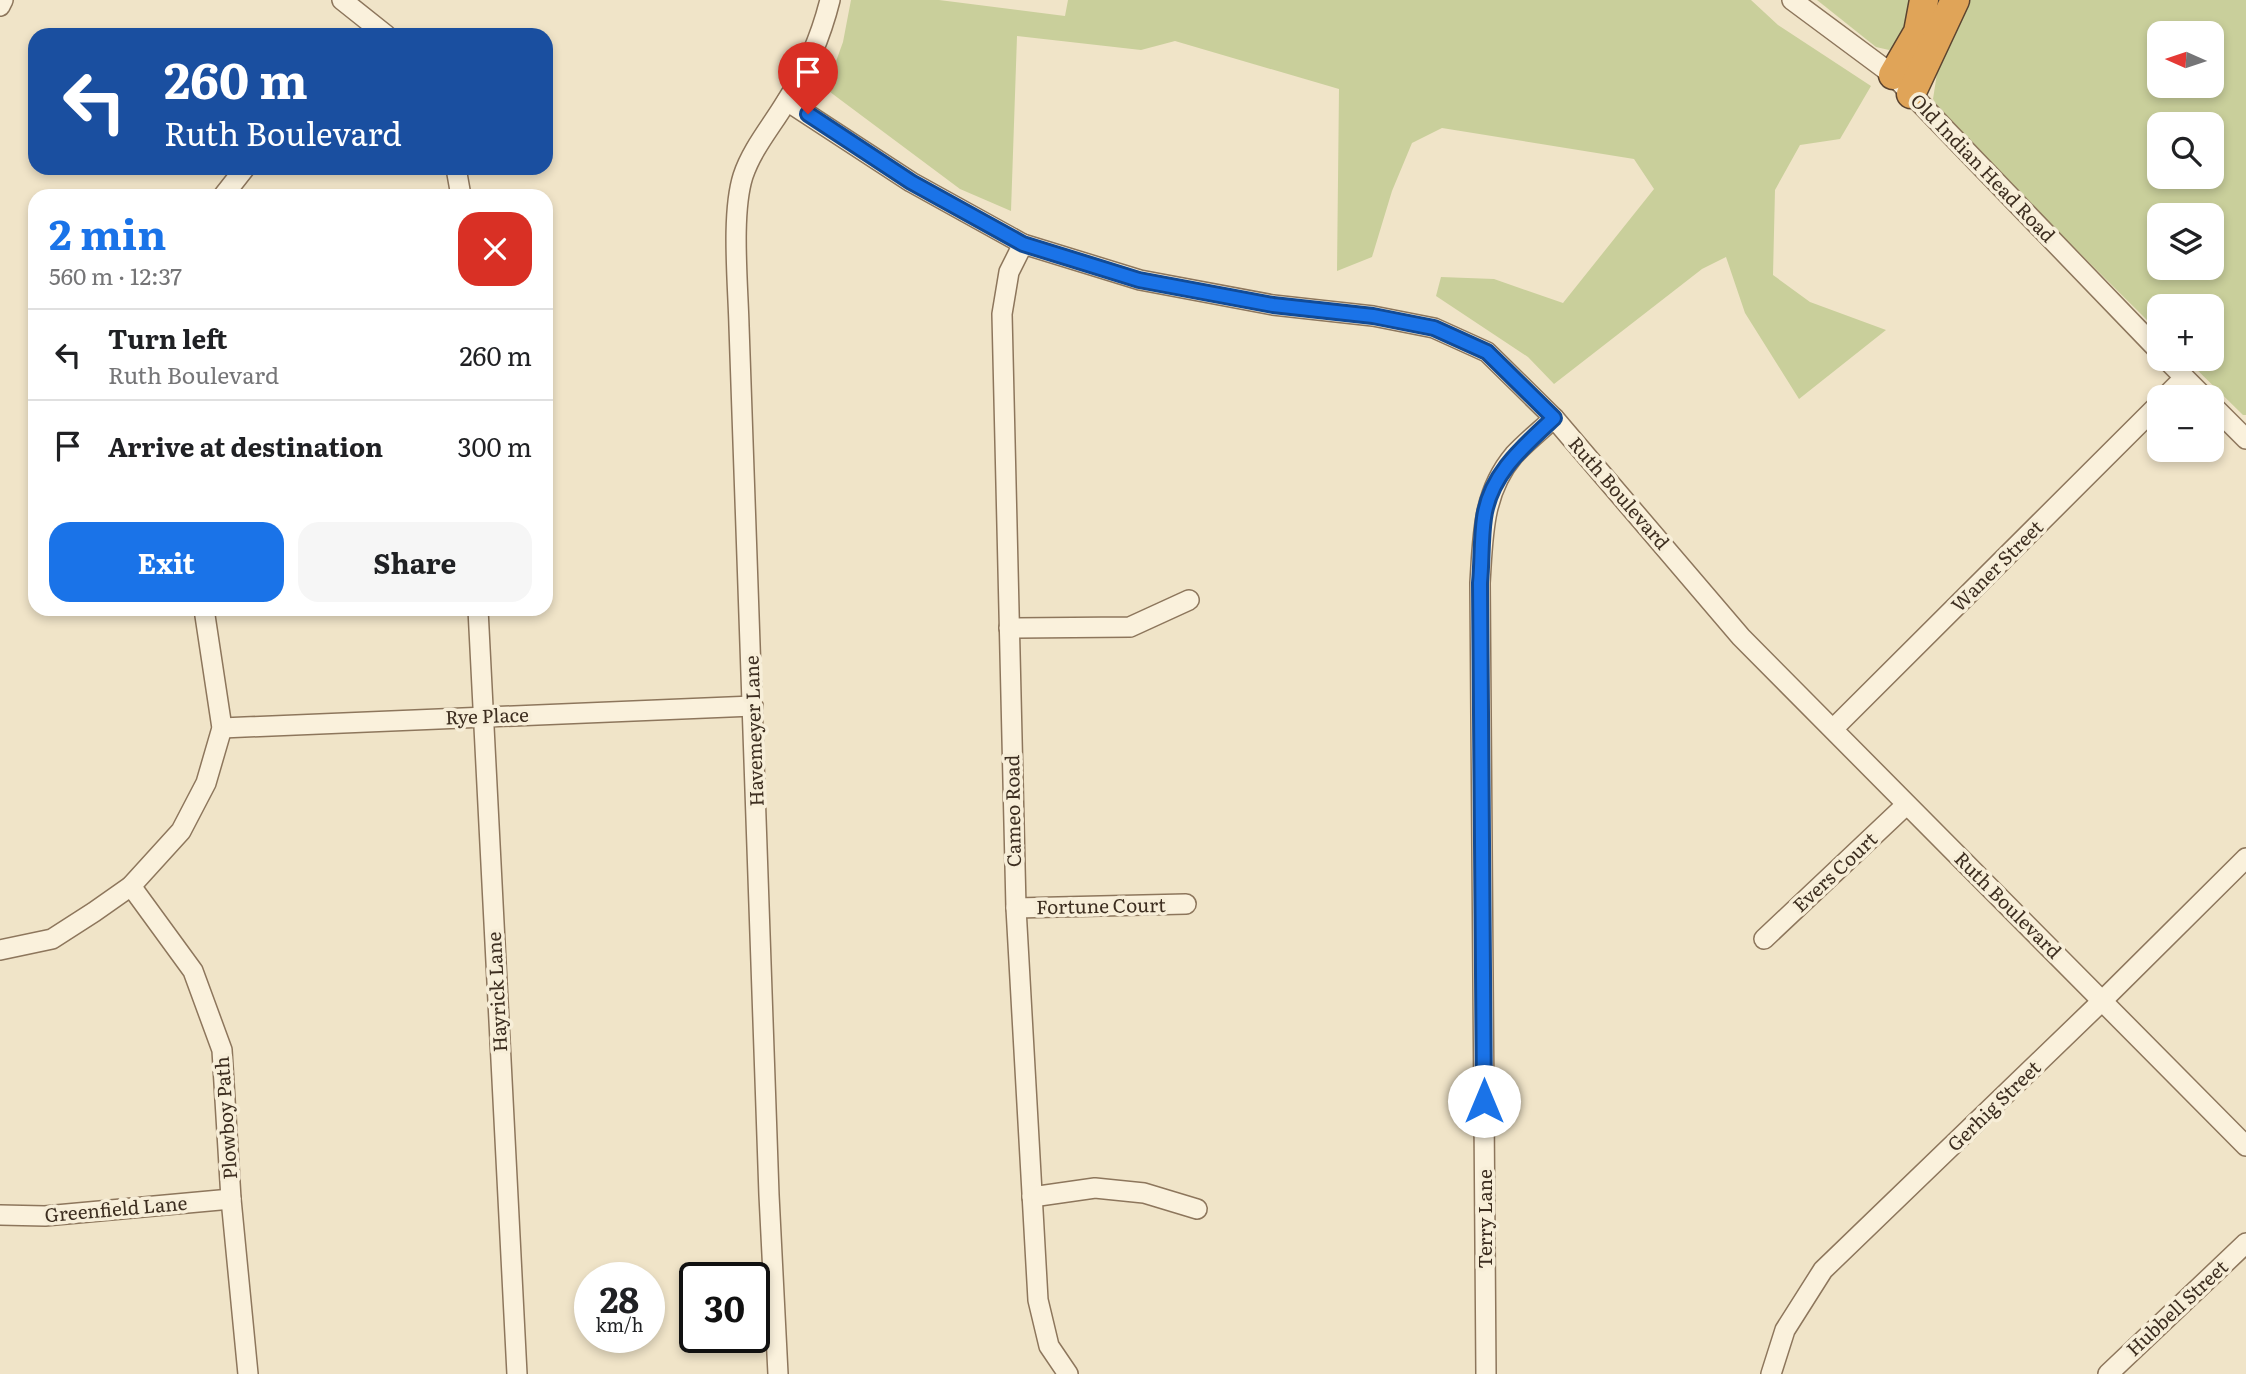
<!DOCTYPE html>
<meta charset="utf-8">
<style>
body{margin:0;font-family:Literata,serif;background:#f6f6f6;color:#202124;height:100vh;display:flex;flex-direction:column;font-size:26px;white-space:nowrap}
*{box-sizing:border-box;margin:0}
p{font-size:23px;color:#757577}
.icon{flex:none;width:38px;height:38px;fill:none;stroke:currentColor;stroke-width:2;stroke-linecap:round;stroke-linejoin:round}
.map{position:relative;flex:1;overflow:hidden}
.drawer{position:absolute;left:28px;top:189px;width:525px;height:427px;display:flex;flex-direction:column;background:#fff;border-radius:21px;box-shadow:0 4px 10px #0003}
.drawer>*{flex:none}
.top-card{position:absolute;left:28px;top:28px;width:525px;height:147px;border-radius:21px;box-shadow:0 4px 10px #0003;background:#1a4fa0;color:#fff;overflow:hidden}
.needle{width:46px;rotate:273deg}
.controls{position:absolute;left:2147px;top:21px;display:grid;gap:14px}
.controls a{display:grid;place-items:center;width:77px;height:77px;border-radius:14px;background:#fff;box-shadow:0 4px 10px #0003;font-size:35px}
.speed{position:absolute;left:574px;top:1262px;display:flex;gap:14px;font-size:35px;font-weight:700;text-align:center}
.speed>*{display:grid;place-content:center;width:91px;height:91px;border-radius:50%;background:#fff;box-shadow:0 4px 10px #0003;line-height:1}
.speed small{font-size:18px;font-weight:400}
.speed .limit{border:4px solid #111;border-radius:10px;background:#fff;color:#111}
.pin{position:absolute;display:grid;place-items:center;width:60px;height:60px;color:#fff;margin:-72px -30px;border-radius:50% 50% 50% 0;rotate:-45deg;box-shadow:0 0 7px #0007}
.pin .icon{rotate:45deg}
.me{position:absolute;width:77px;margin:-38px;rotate:0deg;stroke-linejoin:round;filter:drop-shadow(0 0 5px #0008)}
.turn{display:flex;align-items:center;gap:24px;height:147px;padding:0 21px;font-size:32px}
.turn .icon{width:91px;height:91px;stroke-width:2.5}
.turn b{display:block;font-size:49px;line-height:60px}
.round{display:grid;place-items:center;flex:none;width:74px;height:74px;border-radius:21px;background:#f6f6f6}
.head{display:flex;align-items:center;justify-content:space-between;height:119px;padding:0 21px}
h1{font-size:42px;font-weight:700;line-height:52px;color:#1a73e8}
.cta{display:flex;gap:14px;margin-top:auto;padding:14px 21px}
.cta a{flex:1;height:80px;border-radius:21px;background:#1a73e8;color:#fff;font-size:28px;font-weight:700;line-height:80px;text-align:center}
.cta a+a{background:#f6f6f6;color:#202124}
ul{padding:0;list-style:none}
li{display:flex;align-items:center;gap:21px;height:91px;padding:0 21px;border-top:2px solid #e0e0e0}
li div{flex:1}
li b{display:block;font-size:26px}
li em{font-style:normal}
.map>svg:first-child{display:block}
</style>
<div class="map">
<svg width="2246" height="1374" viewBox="0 0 2246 1374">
<rect width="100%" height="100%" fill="#f0e4c8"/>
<g fill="#c9cf9b" fill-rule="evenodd">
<polygon points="851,0 939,0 1065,16 1068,0 1751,0 1778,25 1871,86 1840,139 1800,145 1775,190 1773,275 1810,302 1886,330 1799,399 1745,313 1726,257 1702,269 1554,384 1528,357 1436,296 1441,277 1494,279 1563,303 1654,189 1634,159 1442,128 1412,143 1392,191 1372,257 1337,271 1339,89 1175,41 1141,50 1017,36 1011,211 960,189 826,89 843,42"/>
<polygon points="1817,0 1914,0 1901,45 1889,50 1876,47"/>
<path d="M1968,0H2246V415H2243L2186,359H2212V306H2160L2159,332L1947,121L1933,99L1938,67ZM2160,33H2212V86H2160ZM2160,124H2212V177H2160ZM2160,215H2212V268H2160Z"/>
</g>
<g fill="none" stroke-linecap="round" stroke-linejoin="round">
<defs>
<g id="minor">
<polyline points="342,0 386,35"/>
<polyline points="1792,0 1893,75 2160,352"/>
<polyline points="0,6 3,0"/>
<polyline points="787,101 911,182 1023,244 1140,280 1273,305 1373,316 1434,328 1487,352 1554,418 1741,637 2246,1146"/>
<polyline points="456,168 461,196"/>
<polyline points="223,196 245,168"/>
<polyline points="1023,244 1009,272 1002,314 1016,908 1038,1300 1049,1346 1068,1374"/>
<polyline points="2166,359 2204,397"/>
<polyline points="2165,397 2184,378"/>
<polyline points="2212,405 2246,439"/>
<polyline points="478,609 517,1374"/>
<polyline points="1009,628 1130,627 1189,600"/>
<polyline points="222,728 753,706"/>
<polyline points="1834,728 2160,403"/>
<polyline points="131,886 193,971 222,1050 231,1199 248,1374"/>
<polyline points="1016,908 1186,904"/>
<polyline points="1764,939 1906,805"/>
<polyline points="0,950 52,939 94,912 131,886 181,831 206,783 222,728 204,609"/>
<polyline points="1032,1197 1095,1188 1144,1193 1197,1209"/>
<polyline points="0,1215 45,1216 231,1199"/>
<path d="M778,1374L769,1195L739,326C738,284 731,214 743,176C752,149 771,127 786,102C806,71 821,36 830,0"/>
<path d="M1486,1374L1480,583C1483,537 1482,493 1514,455C1526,442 1541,430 1554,418"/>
<polyline points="1771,1374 1785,1330 1823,1270 2103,1000 2246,858"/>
<polyline points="2108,1374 2246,1243"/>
</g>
<g id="highway">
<polyline points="1893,75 1918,32 1924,0"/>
<polyline points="1911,94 1955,0"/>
</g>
</defs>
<use href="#minor" stroke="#8d765c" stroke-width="22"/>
<use href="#highway" stroke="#5b4430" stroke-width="31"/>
<use href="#minor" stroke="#faf1dc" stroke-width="19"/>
<use href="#highway" stroke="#e0a458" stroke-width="28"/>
</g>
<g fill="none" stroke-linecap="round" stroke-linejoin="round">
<defs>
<path id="route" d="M808,114L911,182L1023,244L1139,280L1273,305L1373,316L1434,328L1487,352L1554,418C1524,446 1490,474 1484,518C1481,539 1482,562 1480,583L1484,1101"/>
</defs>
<use href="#route" stroke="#114b97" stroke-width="18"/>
<use href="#route" stroke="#1a73e8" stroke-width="12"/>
</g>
<g text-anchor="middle" stroke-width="7" stroke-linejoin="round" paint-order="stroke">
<g font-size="19" fill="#3d2e20" stroke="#f7eed8">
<text transform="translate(1983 168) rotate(46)" y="7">Old Indian Head Road</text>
<text transform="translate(1619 493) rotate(49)" y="7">Ruth Boulevard</text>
<text transform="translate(1997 566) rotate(-45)" y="7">Waner Street</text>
<text transform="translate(487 716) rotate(-2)" y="7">Rye Place</text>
<text transform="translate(754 731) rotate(-92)" y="7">Havemeyer Lane</text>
<text transform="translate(1013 811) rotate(-91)" y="7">Cameo Road</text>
<text transform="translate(1835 872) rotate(-43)" y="7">Evers Court</text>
<text transform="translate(2008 905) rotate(45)" y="7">Ruth Boulevard</text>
<text transform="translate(1101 906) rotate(-1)" y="7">Fortune Court</text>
<text transform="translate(497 992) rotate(-93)" y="7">Hayrick Lane</text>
<text transform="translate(1994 1106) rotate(-44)" y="7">Gerhig Street</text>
<text transform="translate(226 1118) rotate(-94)" y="7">Plowboy Path</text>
<text transform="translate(116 1209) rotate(-5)" y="7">Greenfield Lane</text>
<text transform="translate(1485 1219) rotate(-90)" y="7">Terry Lane</text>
<text transform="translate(2177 1308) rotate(-43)" y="7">Hubbell Street</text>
</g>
</g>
</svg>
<div class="controls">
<a><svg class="needle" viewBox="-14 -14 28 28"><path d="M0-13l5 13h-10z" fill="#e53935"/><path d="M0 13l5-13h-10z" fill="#757577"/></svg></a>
<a><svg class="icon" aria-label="search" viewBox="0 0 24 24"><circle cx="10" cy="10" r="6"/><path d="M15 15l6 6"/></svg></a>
<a><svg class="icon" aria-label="layers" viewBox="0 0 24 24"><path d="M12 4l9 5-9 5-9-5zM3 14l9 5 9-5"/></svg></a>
<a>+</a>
<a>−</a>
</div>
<div class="speed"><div>28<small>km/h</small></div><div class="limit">30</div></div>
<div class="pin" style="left:808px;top:114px;background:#d93025"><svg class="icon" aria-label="arrive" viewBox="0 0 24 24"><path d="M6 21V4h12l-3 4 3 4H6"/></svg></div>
<svg class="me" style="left:1484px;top:1101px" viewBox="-20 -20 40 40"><circle r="19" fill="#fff"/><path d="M0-13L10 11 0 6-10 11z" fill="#1a73e8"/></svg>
<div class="top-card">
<div class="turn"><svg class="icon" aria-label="left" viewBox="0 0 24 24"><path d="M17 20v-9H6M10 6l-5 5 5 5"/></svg><div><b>260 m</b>Ruth Boulevard</div></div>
</div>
<section class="drawer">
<div class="head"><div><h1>2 min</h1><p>560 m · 12:37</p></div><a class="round" style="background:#d93025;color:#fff"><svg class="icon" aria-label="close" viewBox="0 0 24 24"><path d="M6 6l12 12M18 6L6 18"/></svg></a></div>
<ul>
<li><svg class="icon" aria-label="left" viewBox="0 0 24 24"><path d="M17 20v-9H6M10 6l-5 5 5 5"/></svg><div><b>Turn left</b><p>Ruth Boulevard</p></div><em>260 m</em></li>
<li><svg class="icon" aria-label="arrive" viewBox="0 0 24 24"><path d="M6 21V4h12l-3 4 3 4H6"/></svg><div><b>Arrive at destination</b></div><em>300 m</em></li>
</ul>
<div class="cta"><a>Exit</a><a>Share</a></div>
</section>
</div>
